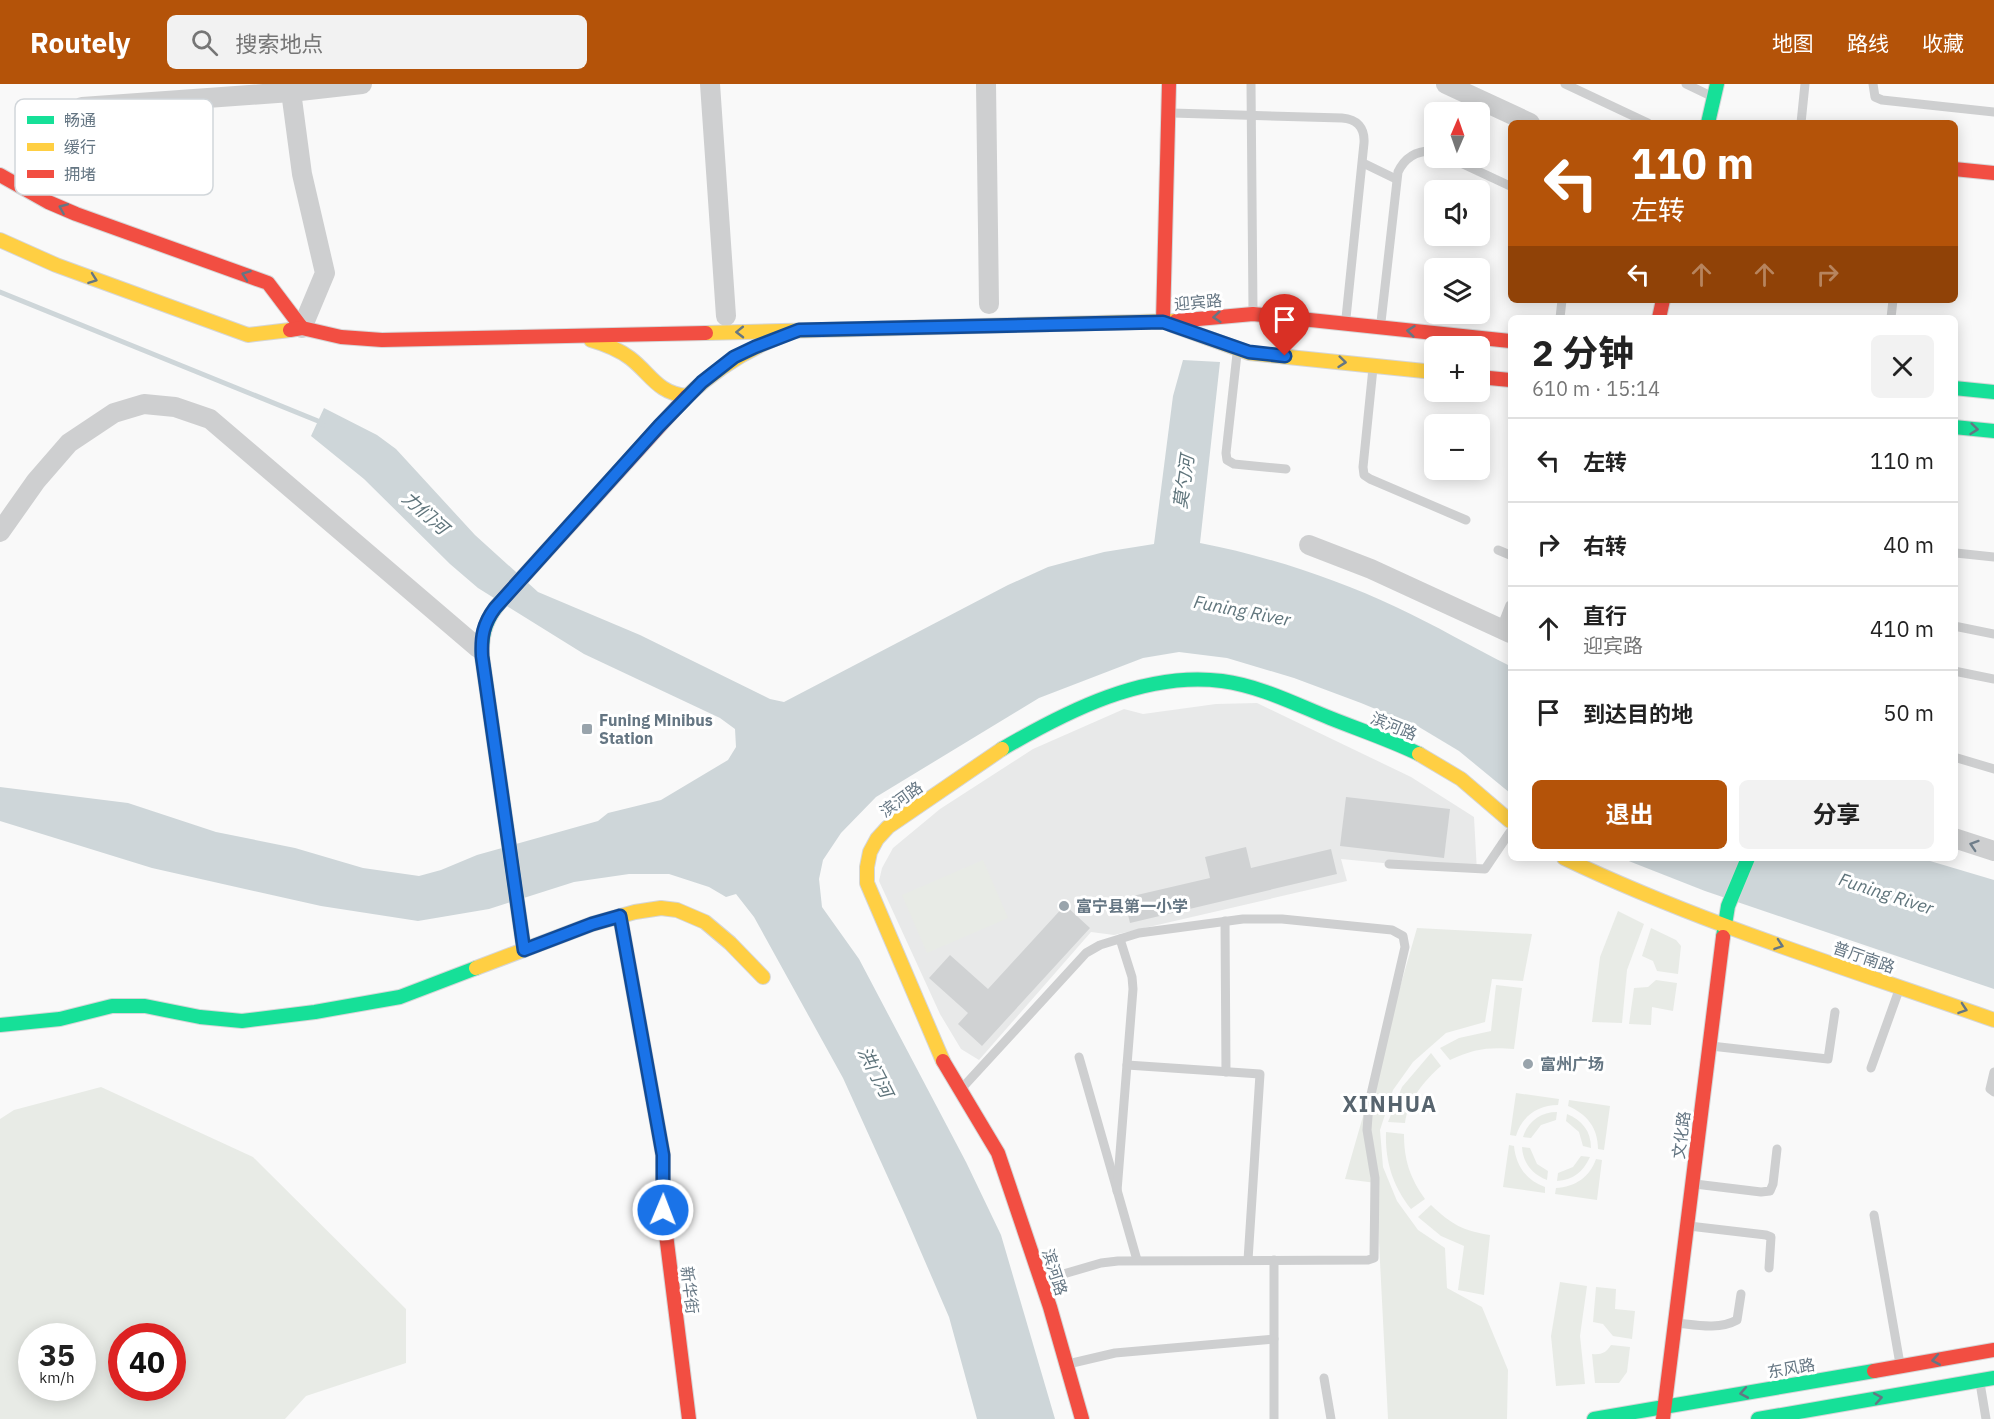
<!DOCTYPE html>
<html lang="zh">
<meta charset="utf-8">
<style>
body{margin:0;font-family:"IBM Plex Sans","Noto Sans SC",sans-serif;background:#f2f2f2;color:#222;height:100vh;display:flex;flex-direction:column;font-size:22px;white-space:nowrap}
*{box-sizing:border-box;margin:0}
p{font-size:20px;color:#767676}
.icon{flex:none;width:33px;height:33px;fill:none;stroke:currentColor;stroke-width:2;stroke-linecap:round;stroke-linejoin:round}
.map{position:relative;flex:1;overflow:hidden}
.details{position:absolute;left:1508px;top:231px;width:450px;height:546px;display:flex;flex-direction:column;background:#fff;border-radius:9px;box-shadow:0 3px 15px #0003}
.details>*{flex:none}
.top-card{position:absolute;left:1508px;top:36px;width:450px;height:183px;border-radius:9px;box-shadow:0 3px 15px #0003;background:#b45309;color:#fff;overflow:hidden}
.needle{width:39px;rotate:2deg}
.buttons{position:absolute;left:1424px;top:18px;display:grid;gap:12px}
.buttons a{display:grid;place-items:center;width:66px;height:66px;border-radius:9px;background:#fff;box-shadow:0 3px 15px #0003;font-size:30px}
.speed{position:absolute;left:18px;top:1239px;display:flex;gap:12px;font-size:30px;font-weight:700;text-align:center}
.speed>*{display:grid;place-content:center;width:78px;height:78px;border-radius:50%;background:#fff;box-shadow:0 3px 15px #0003;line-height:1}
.speed small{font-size:15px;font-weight:400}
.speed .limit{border:9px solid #d22;background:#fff;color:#111}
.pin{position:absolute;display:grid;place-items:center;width:51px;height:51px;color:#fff;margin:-62px -26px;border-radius:50% 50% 50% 0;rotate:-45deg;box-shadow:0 0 6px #0007}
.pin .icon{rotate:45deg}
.me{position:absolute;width:66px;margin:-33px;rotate:1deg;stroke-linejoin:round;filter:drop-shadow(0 0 4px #0008)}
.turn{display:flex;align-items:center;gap:21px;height:126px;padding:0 24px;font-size:27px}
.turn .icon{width:78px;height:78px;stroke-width:2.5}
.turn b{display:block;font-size:42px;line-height:51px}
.lanes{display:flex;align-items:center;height:57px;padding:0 24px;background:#0003;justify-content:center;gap:30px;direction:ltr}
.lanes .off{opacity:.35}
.round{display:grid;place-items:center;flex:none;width:63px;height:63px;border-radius:9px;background:#f2f2f2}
.summary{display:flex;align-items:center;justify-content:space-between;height:102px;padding:0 24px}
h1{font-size:36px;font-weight:700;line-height:45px}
.action{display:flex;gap:12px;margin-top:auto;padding:12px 24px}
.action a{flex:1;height:69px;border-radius:9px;background:#b45309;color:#fff;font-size:24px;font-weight:700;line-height:69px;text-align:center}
.action a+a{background:#f2f2f2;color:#222}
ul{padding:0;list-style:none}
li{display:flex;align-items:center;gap:18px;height:84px;padding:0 24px;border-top:2px solid #e0e0e0}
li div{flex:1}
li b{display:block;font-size:22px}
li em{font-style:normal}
header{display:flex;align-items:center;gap:36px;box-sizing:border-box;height:84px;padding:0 30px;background:#b45309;color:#fff}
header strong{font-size:28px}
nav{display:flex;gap:33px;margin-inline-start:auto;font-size:21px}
.search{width:420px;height:54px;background:#f2f2f2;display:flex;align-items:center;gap:15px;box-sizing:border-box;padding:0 21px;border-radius:9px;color:#767676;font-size:22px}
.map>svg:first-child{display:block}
</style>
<header>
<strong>Routely</strong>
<div class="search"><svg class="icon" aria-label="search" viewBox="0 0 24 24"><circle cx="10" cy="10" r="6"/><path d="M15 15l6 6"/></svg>搜索地点</div>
<nav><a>地图</a><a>路线</a><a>收藏</a></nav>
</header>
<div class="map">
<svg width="1994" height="1335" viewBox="0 0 1994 1335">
<rect width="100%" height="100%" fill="#f9f9f9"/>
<polygon fill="#e8e9e9" points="1257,619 1411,693 1474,733 1477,788 1341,775 1347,797 1114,851 1091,848 979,976 961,965 940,930 879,797 882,784 893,764 940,725 1033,665 1124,625 1143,630 1216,620"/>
<g fill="#e8ebe6" fill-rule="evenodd">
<polygon points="983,776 1008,834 927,869 902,811"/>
<polygon points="1618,827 1644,840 1627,886 1622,939 1592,938 1600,873"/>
<polygon points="1417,844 1532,850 1523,897 1492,895 1485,938 1446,949 1413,978 1393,1006 1380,1046 1383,1083 1397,1117 1418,1146 1445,1164 1447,1204 1482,1223 1508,1286 1507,1335 1388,1335 1376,1099 1345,1095"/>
<polygon points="1651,844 1676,856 1681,862 1678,890 1657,887 1653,877 1642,872"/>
<polygon points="1656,896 1677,899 1673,927 1652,923 1651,941 1629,940 1634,904 1648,903"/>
<path d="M1496,901L1522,904L1514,965C1488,963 1474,965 1450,976L1440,964L1459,954L1491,947Z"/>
<path d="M1431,969L1441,982C1424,997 1408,1016 1405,1039L1388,1038L1402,1003Z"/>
<path d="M101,1003L253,1073L406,1225V1279L306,1312L285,1335H0V1035L14,1026ZM82,1252V1304H32V1252ZM172,1252V1304H122V1252Z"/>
<path d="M1516,1009L1559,1015L1558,1021C1538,1021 1522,1032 1516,1052L1510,1051Z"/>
<path d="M1569,1016L1610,1022L1604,1066L1598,1065C1598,1044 1587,1030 1568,1022Z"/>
<path d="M1557,1028L1556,1036L1541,1041L1531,1054L1523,1053C1528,1037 1541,1028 1557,1028Z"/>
<path d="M1567,1030C1582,1036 1591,1047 1591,1064L1583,1062L1579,1048L1566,1037Z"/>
<path d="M1386,1048L1404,1050C1404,1076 1410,1094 1425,1115L1411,1125C1393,1102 1385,1078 1386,1048Z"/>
<path d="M1509,1061L1514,1062C1516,1082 1526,1096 1545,1103V1109L1503,1103Z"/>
<path d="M1522,1063L1530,1064L1537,1080L1548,1087L1547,1096C1532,1090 1523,1079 1522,1063Z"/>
<path d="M1581,1072L1590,1073C1583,1088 1573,1096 1557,1097L1558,1089L1573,1083Z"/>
<path d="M1596,1075L1602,1076L1597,1116L1555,1110L1556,1104C1575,1103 1590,1093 1596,1075Z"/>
<path d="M1431,1121C1451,1140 1463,1147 1490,1151L1484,1211L1458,1206L1464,1162L1441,1152L1418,1133Z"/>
<polygon points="1560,1198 1587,1202 1580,1252 1585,1300 1556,1302 1551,1252"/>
<polygon points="1596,1203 1616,1205 1615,1225 1635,1227 1632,1255 1613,1252 1603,1240 1593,1238"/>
<path d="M1611,1261L1630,1263L1627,1288L1619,1299H1595L1592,1270C1601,1271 1606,1269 1611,1261Z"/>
</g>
<g fill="#ced6d9">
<path d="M1183,276L1220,278L1200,459C1267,472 1334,494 1396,523C1435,541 1472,563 1510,582V709L1459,667L1419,643L1361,619L1294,594L1227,574L1179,568L1143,574L1039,614L876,713L841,749L823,776L819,795L822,823L859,875L966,1078L1001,1151L1055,1335H977L949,1233L905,1131L843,994L754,833L736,810L726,813L709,803L669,790H629L574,798L489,825L418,837L321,822L152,784L0,737V703L128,719L216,748L295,764L363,784L419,792L441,786L477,771L598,737L608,729L661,716L728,676L736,663L735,645L720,634L584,570L478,504L450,480L364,395L311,352L324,324L377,351L396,365L475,451L538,508L640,551L770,615L784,618L1008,501L1048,483L1104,468L1154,460L1173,312Z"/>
<polygon points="1621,774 1920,774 1994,796 1994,905 1705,807"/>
</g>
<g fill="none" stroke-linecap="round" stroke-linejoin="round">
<polyline stroke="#ced6d9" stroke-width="5" points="0,208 318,337 323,341"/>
</g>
<g fill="#d0d2d3">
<polygon points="1346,713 1450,725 1444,774 1340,762"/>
<polygon points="1246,763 1251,784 1331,765 1337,790 1130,839 1124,814 1210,794 1205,773"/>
<polygon points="1065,821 1090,844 982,962 958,940 968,929 929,894 950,871 988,905"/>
</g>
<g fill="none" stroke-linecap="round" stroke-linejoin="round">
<defs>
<g id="fast">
<polyline points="1708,39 1717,0"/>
<polyline points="1954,304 1994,308"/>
<polyline points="1954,343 1994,347"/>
<path d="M503,515C487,532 481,548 482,572L524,866"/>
<path d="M1002,665C1067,627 1145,587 1222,597C1260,602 1295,620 1330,634C1360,646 1390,656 1419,670"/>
<polyline points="1723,853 1728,822 1748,774"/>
<polyline points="0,941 60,935 112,922 145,922 200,933 242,937 315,928 400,913 476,884"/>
<polyline points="1594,1335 1874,1287"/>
<polyline points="1758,1335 1994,1294"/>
</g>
<g id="slow">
<polyline points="0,156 56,181 248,251 290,246"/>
<polyline points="1172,241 1249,269 1434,288"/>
<polyline points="706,249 1176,237"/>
<path d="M591,256C605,260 618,265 630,274C651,290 657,309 687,312C715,286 744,267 779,253"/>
<polyline points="1419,670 1461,695 1510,737"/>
<path d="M1564,774C1702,840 1850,885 1994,936"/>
<polyline points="620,832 663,1071 663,1080"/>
<polyline points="476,884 592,840 635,828 661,824 677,826 705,838 730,859 763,893"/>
<polyline points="943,977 867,799 867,783 870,768 877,755 888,743 1002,665"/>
</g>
<g id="jam">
<polyline points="1954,85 1994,89"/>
<polyline points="0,91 48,118 76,130 268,199 302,244"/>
<polyline points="1659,234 1663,216"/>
<polyline points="1176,237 1253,230 1510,257"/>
<polyline points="1163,238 1169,0"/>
<polyline points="290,246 302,244 341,253 382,256 706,249"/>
<polyline points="1479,293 1510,296"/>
<polyline points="503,515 687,312"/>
<polyline points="943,977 998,1069 1050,1223 1082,1335"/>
<polyline points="663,1080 663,1126 689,1335"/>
<polyline points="1874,1287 1994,1266"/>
<polyline points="1663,1335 1723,853"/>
</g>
</defs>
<use href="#fast" stroke="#d5d6d7" stroke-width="16"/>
<use href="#slow" stroke="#d5d6d7" stroke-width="16"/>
<use href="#jam" stroke="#d5d6d7" stroke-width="16"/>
<g stroke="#cecfd0" stroke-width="9">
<polyline points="1251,0 1253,226"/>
<polyline points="1565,0 1648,39"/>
<polyline points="1686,0 1711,12"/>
<polyline points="1873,0 1875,13 1882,16 1994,28"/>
<path d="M1172,29L1342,34C1357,35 1365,44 1364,59L1346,234"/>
<polyline points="1801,39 1805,0"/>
<polyline points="1450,74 1510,102"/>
<polyline points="1363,79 1396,95"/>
<polyline points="1560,234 1562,216"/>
<polyline points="1891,234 1893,216"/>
<path d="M1381,238L1398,88C1405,73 1417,66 1434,67"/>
<polyline points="1237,270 1226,369 1227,376 1234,380 1286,385"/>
<polyline points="1373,284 1363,383 1364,391 1370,395 1466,436"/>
<polyline points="1498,466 1510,471"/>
<polyline points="1956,469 1994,473"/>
<polyline points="1954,542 1994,550"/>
<polyline points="1501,544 1510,521"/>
<polyline points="1954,587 1994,595"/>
<polyline points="1954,673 1994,685"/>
<polyline points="1389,780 1485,785 1510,748"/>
<polyline points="1225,837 1226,988"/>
<polyline points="1711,962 1828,975 1835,928"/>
<polyline points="1079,973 1137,1176"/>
<polyline points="1127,981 1260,990 1248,1176"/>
<polyline points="1871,984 1899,906"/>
<polyline points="1994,988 1990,1005 1994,1008"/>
<polyline points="963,1003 1086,869 1100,861 1139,849 1243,835 1282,835 1392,846 1403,852 1405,863 1369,1019 1367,1046 1375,1094 1374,1174 1368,1176 1118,1177 1101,1179 1043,1196"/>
<polyline points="1695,1100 1761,1108 1770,1107 1773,1100 1777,1065"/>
<polyline points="1117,1107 1133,905 1132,893 1120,855"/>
<polyline points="1874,1131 1900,1280"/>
<polyline points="1689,1142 1766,1151 1771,1153 1769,1184"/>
<polyline points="1274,1176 1274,1335"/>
<path d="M1677,1239C1696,1241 1719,1246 1737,1236L1741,1210"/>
<polyline points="1068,1280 1115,1269 1274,1255"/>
<polyline points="1324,1294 1331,1335"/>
<polyline points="1980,1299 1986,1335"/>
</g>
<g stroke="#cecfd0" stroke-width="20">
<polyline points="290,0 302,90 325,189 302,244"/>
<polyline points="710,0 726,232"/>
<polyline points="986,0 989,220"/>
<polyline points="1446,0 1530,39"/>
<polyline points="82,23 291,8 362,0"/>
<polyline points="0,448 36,397 69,359 114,329 144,320 175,323 210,335 478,564"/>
<polyline points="1309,461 1371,485 1510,549"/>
<polyline points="1954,754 1994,767"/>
</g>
<use href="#fast" stroke="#16e098" stroke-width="14"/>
<use href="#slow" stroke="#ffcf43" stroke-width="14"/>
<use href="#jam" stroke="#f24e42" stroke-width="14"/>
</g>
<defs><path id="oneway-chevron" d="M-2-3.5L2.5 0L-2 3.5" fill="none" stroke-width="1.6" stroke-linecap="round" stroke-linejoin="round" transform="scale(1.5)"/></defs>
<g stroke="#657683">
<use href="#oneway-chevron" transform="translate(63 124) rotate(-157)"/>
<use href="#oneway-chevron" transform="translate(246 191) rotate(-160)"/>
<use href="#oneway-chevron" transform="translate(93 195) rotate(20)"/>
<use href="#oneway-chevron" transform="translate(1217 233) rotate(175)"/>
<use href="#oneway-chevron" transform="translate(1411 247) rotate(-174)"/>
<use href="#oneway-chevron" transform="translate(740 248) rotate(179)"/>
<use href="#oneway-chevron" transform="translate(1342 278) rotate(6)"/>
<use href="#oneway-chevron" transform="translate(1974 345) rotate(6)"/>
<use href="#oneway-chevron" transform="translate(1779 861) rotate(19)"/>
<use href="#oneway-chevron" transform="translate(1963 925) rotate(19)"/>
<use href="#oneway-chevron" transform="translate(1936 1276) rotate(170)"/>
<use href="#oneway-chevron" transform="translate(1744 1309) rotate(170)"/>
<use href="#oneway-chevron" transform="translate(1878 1314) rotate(-10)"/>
</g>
<use stroke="#707f8b" href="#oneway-chevron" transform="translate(1974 761) rotate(-162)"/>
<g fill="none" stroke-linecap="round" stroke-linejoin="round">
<defs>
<path id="route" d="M663,1126V1071L620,832L592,840L524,866L482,572C481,553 483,540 495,524L659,342L702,298L734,273L755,263L799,246L1163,238L1249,268L1285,272"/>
</defs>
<use href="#route" stroke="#114b97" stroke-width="15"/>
<use href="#route" stroke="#1a73e8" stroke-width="10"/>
</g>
<g fill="#99a4ac" stroke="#fff" stroke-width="2">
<rect x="581" y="639" width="12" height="12" rx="3"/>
<circle cx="1064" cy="822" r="6"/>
<circle cx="1528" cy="980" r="6"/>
</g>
<g text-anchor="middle" stroke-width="6" stroke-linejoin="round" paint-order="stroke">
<g font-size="16" fill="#657683" stroke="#fff">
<text transform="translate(1198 218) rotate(-5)" y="6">迎宾路</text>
<text transform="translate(1394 642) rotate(22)" y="6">滨河路</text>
<text transform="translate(901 715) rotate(-36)" y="6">滨河路</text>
<text transform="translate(1864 873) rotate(19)" y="6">普厅南路</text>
<text transform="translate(1681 1051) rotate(-83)" y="6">文化路</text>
<text transform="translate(1055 1188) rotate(72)" y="6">滨河路</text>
<text transform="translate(690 1206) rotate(83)" y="6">新华街</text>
<text transform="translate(1791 1284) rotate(-10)" y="6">东风路</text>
</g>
<g font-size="16" font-weight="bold" fill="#657683" stroke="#fff" text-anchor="start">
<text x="599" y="642">Funing Minibus<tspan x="599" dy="18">Station</tspan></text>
<text x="1076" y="828">富宁县第一小学</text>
<text x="1540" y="986">富州广场</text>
</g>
<g font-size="18" font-style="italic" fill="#60757c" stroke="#fff">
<text transform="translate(1184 398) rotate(-82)" y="6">莫勺河</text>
<text transform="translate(425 429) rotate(41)" y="6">力们河</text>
<text transform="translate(1242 527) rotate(11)" y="6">Funing River</text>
<text transform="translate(1886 810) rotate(18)" y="6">Funing River</text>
<text transform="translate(875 988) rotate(63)" y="6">洪门河</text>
</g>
<g font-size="22" font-weight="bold" letter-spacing="1.5" fill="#57646e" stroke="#fff">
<text x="1390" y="1028">XINHUA</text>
</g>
</g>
<rect x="15" y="15" width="198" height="96" rx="9" fill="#fff" stroke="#d1d6da" stroke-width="1.5"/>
<rect x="27" y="32" width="27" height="8" fill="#16e098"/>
<rect x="27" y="59" width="27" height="8" fill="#ffcf43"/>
<rect x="27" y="86" width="27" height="8" fill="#f24e42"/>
<g font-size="16" fill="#657683">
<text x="64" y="42">畅通</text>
<text x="64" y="69">缓行</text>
<text x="64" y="96">拥堵</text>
</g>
</svg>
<div class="buttons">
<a><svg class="needle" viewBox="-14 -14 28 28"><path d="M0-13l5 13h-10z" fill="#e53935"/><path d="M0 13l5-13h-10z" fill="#767676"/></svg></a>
<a><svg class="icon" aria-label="sound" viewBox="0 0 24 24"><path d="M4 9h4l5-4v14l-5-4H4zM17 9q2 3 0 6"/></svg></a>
<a><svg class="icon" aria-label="layers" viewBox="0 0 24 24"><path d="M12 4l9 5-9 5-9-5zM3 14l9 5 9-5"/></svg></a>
<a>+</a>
<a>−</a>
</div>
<div class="speed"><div>35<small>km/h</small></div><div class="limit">40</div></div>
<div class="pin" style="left:1285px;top:272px;background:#d93025"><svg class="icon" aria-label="arrive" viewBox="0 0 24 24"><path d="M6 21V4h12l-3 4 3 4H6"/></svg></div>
<svg class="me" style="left:663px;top:1126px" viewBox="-20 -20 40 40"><circle r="17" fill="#1a73e8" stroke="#fff" stroke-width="3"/><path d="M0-11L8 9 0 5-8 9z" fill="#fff"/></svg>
<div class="top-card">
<div class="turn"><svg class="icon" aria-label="left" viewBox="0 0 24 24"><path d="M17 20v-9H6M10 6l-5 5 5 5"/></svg><div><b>110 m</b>左转</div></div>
<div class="lanes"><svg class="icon" aria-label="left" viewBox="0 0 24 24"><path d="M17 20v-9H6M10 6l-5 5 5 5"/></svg><svg class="icon off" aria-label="ahead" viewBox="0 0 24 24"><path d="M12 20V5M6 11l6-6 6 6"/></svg><svg class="icon off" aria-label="ahead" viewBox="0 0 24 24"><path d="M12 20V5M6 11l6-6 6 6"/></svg><svg class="icon off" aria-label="right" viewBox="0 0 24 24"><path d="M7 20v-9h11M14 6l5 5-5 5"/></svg></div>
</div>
<section class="details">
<div class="summary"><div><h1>2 分钟</h1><p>610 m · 15:14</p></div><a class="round"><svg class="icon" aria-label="close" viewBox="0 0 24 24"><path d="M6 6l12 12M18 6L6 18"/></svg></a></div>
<ul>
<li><svg class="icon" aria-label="left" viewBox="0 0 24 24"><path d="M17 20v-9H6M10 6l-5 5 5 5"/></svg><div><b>左转</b></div><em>110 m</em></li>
<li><svg class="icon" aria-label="right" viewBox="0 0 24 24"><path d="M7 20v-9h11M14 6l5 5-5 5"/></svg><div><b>右转</b></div><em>40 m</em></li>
<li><svg class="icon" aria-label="ahead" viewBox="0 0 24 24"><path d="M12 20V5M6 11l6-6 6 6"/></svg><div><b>直行</b><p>迎宾路</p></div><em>410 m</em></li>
<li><svg class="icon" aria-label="arrive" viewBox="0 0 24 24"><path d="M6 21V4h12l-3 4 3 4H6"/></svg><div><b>到达目的地</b></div><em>50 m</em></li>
</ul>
<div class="action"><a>退出</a><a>分享</a></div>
</section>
</div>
